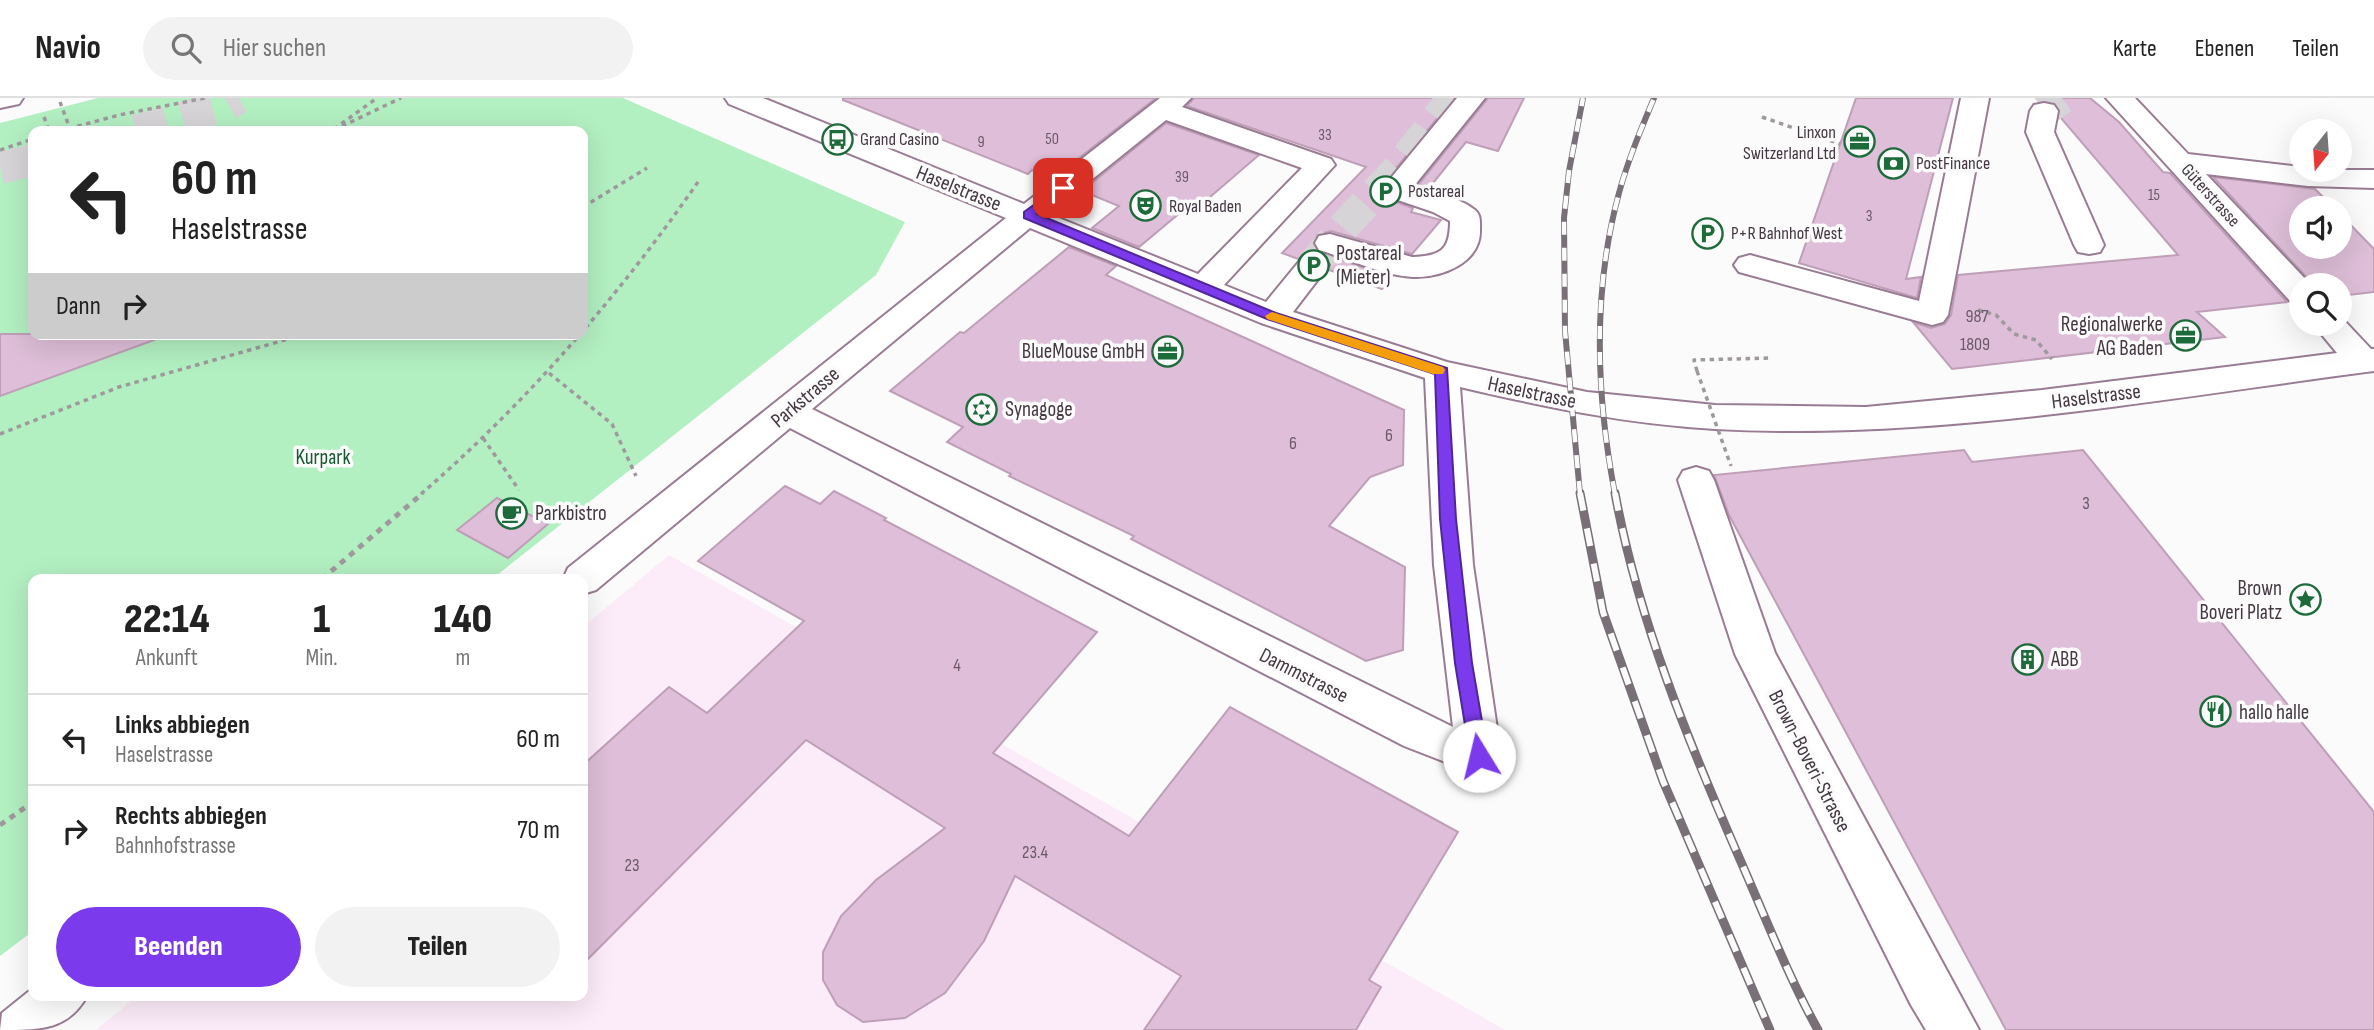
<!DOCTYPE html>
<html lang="de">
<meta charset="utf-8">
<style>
body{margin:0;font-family:"Sofia Sans Condensed",sans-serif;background:#f2f2f2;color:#222;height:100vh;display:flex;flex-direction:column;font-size:26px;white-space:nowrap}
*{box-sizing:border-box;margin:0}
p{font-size:23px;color:#767676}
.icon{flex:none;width:38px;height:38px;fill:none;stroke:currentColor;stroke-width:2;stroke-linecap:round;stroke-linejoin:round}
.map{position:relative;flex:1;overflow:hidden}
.side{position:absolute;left:28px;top:476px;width:560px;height:427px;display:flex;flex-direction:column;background:#fff;border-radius:14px;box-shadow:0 7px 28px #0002}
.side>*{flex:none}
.banner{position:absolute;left:28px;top:28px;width:560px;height:214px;border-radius:14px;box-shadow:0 7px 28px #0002;background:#fff;color:#222;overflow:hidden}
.needle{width:46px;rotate:197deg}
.controls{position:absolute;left:2289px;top:21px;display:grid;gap:14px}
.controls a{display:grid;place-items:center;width:63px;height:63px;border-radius:50%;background:#fff;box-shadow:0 7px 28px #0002;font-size:35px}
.pin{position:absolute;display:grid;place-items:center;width:60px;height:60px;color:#fff;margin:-30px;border-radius:14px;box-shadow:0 4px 10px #0006}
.me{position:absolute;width:77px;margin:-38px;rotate:351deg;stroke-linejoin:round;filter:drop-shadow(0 0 5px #0008)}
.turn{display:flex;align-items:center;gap:24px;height:147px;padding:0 28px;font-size:32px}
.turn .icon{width:91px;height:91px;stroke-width:2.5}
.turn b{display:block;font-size:49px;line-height:60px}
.then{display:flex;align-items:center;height:66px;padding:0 28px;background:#0003;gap:14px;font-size:26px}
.eta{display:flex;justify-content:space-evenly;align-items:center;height:119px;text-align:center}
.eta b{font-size:42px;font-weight:800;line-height:49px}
.cta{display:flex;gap:14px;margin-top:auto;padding:14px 28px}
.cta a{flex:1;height:80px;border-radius:42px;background:#7c3aed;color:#fff;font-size:28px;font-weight:800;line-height:80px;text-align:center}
.cta a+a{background:#f2f2f2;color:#222}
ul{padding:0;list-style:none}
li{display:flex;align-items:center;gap:21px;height:91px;padding:0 28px;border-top:2px solid #e0e0e0}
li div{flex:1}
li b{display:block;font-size:26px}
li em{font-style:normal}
header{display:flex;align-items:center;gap:42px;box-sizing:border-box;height:98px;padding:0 35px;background:#fff;border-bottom:2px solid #e0e0e0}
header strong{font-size:33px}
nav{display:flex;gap:38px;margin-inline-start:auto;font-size:24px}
.search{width:490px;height:63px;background:#f2f2f2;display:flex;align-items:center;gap:18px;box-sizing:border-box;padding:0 24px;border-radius:38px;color:#767676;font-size:26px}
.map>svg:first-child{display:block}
</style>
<header>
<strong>Navio</strong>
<div class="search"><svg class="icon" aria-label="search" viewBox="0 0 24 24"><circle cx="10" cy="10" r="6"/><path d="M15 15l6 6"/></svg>Hier suchen</div>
<nav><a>Karte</a><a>Ebenen</a><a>Teilen</a></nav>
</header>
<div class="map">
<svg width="2374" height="932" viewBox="0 0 2374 932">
<rect width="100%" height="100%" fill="#fbfbfb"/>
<polygon fill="#fcecf9" points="669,457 1505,932 96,932 137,898 583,898 583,529"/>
<path fill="#b2efc1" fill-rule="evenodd" d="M98,0H623L905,124L876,177L492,481H33V833L0,858V25ZM33,33H583V236H33Z"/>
<g fill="#debed8" stroke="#be9fb7" stroke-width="2">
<polygon points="843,0 1156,0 1052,81 1032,72 1028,76 843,2"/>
<polygon points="1194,0 1454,0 1378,92 1385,100 1413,110 1411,114 1441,122 1412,156 1331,133 1317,137 1313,146 1318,154 1392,179 1382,191 1329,172 1332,167 1325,157 1312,154 1298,161 1282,155 1366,69 1187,8"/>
<polygon points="1488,0 1524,0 1498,53 1466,44 1429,90 1418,87"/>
<polygon points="1856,0 1953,0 1906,181 1921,179 1917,200 1799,165"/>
<polygon points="2043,0 2090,0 2119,24 2163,74 2170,75 2287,204 2197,214 2225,239 1952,271 1913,224 1931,230 1945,226 1951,217 1958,177 2178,157 2060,19 2060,12 2056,6"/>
<polygon points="1166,25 1259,57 1189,117 1181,114 1139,149 1092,130 1119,108 1082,93"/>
<polygon points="2213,79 2315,91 2334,110 2301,110 2301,149 2340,149 2340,116 2374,151 2374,194 2340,198 2340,187 2314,187"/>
<polygon points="1069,149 1116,168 1106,177 1404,312 1403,367 1370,379 1329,428 1405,469 1403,552 1366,563 1131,441 1134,438 1009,378 1011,376 947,344 963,329 890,293 960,234 964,235"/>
<polygon points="0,236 153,236 154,242 0,298"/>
<polygon points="1964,352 1972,364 2083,352 2374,714 2374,932 2006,932 1729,417 1714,377"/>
<polygon points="785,388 820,406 834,393 886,420 884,422 1097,534 993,655 1129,738 1230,609 1458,734 1369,882 1381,889 1356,932 1144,932 1181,878 1015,778 984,843 945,895 905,920 863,924 837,907 823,882 823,854 841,818 876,782 945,730 806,642 583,866 583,667 669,589 707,615 804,523 698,463"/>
<polygon points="497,400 548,426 508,460 457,432"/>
</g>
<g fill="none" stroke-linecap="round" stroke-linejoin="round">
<g stroke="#d6d4d6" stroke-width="32" stroke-dasharray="32 16" stroke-linecap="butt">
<polyline points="2044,13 2062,0"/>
<polyline points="136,33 224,8 239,0"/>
<polyline points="0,70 33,62"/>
<polyline points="1313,167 1347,125 1398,71 1453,0"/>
</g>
<defs>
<g id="minor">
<polygon points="0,0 23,0 19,6 0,10"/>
<path d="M725,0H763L1024,106L1160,0H1191L1182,9L1331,61L1335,67L1224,187L1266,204L1302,160L1313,157L1324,160L1329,167L1293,214L1447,264L1587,294L1715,307L1866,309L2042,292L2337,255L2313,226H2340V218L2371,251H2374V273C2159,301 1931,343 1715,331C1627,326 1545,309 1460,289L1473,467L1501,658L1494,671L1479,677L1404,648L790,330L596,492L583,496V481H563L568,470L1006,120L729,6ZM1166,22L1302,70L1198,176L1049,116ZM1030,130L1261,225L1425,280L1434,467L1453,629L812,311Z"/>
<path d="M1457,0H1485L1414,88C1433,95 1459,99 1475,112C1481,117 1480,124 1480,132C1481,165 1441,180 1413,179C1381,177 1349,161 1319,152L1315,145L1319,138L1330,136L1412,159C1441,158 1450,152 1450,123L1433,114L1386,98L1381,92Z"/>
<polygon points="1961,0 1989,0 1948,217 1943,224 1932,227 1739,174 1734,167 1739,160 1750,157 1919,203"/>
<polygon points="2106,0 2135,0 2188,56 2301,69 2301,72 2374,72 2374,90 2308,88 2206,76 2311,187 2301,187 2301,206 2290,203"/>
<polygon points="2044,5 2054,7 2058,13 2054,34 2104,147 2100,154 2089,156 2078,154 2074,147 2026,34 2030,13 2034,7"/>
<polygon points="1696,369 1709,373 1714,382 1775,555 1979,932 1926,932 1911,907 1735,556 1678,382 1683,373"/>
<path d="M33,890V898H87C68,932 41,932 0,932L2,915Z"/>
</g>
</defs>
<use href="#minor" stroke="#997c93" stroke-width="4"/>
<g stroke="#9f999e" stroke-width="3.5" stroke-dasharray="4.5 4.5" stroke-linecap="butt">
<polyline points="60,4 70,31"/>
<polyline points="44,19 49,32"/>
<polyline points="1762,19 1840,46"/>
<polyline points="334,31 377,0"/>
<polyline points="334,32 401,0"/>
<polyline points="60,33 119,17 205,0"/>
<polyline points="0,52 33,41"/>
<polyline points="583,109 647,70"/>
<polyline points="1978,212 1996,217 2014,236 2036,242 2052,261"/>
<polyline points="1697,273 1694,262 1770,260"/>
<polyline points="549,275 612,326 636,378"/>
<polyline points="0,336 119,289 306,236"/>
<polyline points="483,340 519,392"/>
<path d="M421,396C527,304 618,199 698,84"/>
</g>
<g stroke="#9f999e" stroke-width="5" stroke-dasharray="6 6" stroke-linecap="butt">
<polyline points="322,481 423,395"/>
<polyline points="0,727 33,704"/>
</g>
<use href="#minor" fill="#fff" fill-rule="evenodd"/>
<defs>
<g id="rail-far1">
<polyline points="1580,396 1565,233 1564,120 1569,73 1583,0"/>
<path d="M1615,396C1596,297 1592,194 1619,95C1628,62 1641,31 1654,0"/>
</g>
<g id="rail">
<polyline points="1580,395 1603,514 1663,683 1770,932"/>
<path d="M1615,395C1638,521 1687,640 1738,757C1764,816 1787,876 1818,932"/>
</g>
</defs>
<use href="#rail-far1" stroke="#786f77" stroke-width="6"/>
<use href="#rail" stroke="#786f77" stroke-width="9"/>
<use href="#rail-far1" stroke="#fbfbfb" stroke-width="4.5" stroke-dasharray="13" stroke-linecap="butt"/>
<use href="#rail" stroke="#fbfbfb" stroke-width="6" stroke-dasharray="18" stroke-linecap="butt"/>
<polyline stroke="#9f999e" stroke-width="3.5" stroke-dasharray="4.5 4.5" stroke-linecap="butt" points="1697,273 1731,368"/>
</g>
<polygon fill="#7c3aed" stroke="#51269a" stroke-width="2" points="1063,86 1067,88 1067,93 1037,116 1276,215 1447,270 1456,421 1472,565 1488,658 1485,664 1479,666 1473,664 1470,658 1455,565 1440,421 1435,276 1267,221 1024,120 1024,114"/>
<polygon fill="#f59e0b" points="1272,214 1443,269 1445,272 1443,276 1433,276 1267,221 1265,218"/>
<defs>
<symbol id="bus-ring" viewBox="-11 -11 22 22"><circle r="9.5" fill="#fbfbfb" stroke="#1d6b3a" stroke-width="1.5"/><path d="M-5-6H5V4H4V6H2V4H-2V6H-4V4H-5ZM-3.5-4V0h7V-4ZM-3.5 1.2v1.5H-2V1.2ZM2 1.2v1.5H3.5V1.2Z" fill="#1d6b3a"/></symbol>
<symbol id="office-ring" viewBox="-11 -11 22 22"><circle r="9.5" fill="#fbfbfb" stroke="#1d6b3a" stroke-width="1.5"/><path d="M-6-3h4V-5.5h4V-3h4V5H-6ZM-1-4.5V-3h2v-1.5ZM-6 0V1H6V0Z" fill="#1d6b3a"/></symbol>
<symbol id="bank-ring" viewBox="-11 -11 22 22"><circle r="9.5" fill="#fbfbfb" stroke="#1d6b3a" stroke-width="1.5"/><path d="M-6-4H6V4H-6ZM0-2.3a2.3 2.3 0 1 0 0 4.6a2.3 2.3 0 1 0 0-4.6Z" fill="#1d6b3a"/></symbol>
<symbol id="parking-ring" viewBox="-11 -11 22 22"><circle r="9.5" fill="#fbfbfb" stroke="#1d6b3a" stroke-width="1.5"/><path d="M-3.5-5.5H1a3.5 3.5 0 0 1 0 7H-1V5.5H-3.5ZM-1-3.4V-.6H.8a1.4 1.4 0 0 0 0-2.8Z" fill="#1d6b3a"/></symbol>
<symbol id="theatre-ring" viewBox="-11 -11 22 22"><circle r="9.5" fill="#fbfbfb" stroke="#1d6b3a" stroke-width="1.5"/><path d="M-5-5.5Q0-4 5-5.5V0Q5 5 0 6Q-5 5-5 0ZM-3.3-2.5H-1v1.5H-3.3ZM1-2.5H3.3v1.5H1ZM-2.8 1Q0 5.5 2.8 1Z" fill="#1d6b3a"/></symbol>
<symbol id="synagogue-ring" viewBox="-11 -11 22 22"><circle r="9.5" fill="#fbfbfb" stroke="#1d6b3a" stroke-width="1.5"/><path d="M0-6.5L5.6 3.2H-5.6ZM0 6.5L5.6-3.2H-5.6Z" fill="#1d6b3a"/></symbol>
<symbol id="cafe-ring" viewBox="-11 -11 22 22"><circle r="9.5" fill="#fbfbfb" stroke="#1d6b3a" stroke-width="1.5"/><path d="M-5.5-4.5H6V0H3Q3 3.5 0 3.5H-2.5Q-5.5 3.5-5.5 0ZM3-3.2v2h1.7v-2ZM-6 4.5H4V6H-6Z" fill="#1d6b3a"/></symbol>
<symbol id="sight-ring" viewBox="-11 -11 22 22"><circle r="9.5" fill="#fbfbfb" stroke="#1d6b3a" stroke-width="1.5"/><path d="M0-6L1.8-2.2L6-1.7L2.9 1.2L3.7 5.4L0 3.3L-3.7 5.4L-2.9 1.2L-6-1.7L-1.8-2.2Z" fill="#1d6b3a"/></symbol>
<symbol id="building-ring" viewBox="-11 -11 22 22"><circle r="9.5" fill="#fbfbfb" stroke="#1d6b3a" stroke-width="1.5"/><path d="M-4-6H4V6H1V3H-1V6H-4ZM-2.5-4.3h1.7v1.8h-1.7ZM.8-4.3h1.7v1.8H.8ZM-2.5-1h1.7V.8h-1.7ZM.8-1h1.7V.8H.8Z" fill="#1d6b3a"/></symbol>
<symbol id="restaurant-ring" viewBox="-11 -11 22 22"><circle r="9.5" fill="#fbfbfb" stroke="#1d6b3a" stroke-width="1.5"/><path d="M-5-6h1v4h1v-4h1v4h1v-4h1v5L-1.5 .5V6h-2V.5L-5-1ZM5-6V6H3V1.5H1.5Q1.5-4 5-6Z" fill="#1d6b3a"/></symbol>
</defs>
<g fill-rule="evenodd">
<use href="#bus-ring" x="820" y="24" width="35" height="35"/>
<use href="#office-ring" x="1842" y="26" width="35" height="35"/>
<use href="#bank-ring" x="1876" y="48" width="35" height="35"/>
<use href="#parking-ring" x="1368" y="76" width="35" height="35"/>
<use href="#theatre-ring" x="1128" y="90" width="35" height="35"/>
<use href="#parking-ring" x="1690" y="118" width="35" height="35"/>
<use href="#parking-ring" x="1296" y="150" width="35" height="35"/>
<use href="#office-ring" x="2168" y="220" width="35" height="35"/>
<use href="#office-ring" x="1150" y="236" width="35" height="35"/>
<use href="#synagogue-ring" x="964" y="294" width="35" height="35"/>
<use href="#cafe-ring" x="494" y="398" width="35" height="35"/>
<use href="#sight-ring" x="2288" y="484" width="35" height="35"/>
<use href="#building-ring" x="2010" y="544" width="35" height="35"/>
<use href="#restaurant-ring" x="2198" y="596" width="35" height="35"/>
</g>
<g text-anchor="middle" stroke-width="7" stroke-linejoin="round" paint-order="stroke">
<g font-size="16" fill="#6a5968">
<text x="1325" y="42">33</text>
<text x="1052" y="46">50</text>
<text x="981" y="49">9</text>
<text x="1182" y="84">39</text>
<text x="2154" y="102">15</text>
<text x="1869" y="123">3</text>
</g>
<g font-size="18" fill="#443742" stroke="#fbfbfb" text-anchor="start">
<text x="1836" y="40" text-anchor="end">Linxon<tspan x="1836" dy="21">Switzerland Ltd</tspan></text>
<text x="860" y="47">Grand Casino</text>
<text x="1916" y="71">PostFinance</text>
<text x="1408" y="99">Postareal</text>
<text x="1169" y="114">Royal Baden</text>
<text x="1731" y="141">P+R Bahnhof West</text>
</g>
<g font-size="18" fill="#443742" stroke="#fbfbfb">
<text transform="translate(2211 97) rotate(48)" y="6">Güterstrasse</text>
</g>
<g font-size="18" fill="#6a5968">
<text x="1977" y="224">987</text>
<text x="1975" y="252">1809</text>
<text x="1389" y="343">6</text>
<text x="1293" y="351">6</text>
<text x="2086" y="411">3</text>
<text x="957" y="573">4</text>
<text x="1035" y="760">23.4</text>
<text x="632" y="773">23</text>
</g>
<g font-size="21" fill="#443742" stroke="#fbfbfb">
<text transform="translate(959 90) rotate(22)" y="7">Haselstrasse</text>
<text transform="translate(1532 294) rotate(12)" y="7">Haselstrasse</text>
<text transform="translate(2096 298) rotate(-7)" y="7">Haselstrasse</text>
<text transform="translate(805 299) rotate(-40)" y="7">Parkstrasse</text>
<text transform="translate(1304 577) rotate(27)" y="7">Dammstrasse</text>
<text transform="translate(1810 663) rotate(63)" y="7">Brown-Boveri-Strasse</text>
</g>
<g font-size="21" fill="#443742" stroke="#fbfbfb" text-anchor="start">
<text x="1336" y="162">Postareal<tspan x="1336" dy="24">(Mieter)</tspan></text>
<text x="2163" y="233" text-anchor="end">Regionalwerke<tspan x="2163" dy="24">AG Baden</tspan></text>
<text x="1145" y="260" text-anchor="end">BlueMouse GmbH</text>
<text x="1005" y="318">Synagoge</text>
<text x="535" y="422">Parkbistro</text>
<text x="2282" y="497" text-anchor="end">Brown<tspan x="2282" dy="24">Boveri Platz</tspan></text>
<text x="2051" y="568">ABB</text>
<text x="2239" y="621">hallo halle</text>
</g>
<g font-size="21" fill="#16582f" stroke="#fbfbfb">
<text x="323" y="366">Kurpark</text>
</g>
</g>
</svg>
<div class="controls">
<a><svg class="needle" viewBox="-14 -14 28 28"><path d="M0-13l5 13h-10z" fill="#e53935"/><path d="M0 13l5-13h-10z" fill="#767676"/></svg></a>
<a><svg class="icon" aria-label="sound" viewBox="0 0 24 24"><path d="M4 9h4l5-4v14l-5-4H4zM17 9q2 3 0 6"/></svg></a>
<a><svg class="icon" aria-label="search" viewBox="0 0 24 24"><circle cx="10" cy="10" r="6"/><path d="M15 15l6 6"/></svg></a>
</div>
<div class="pin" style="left:1063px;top:90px;background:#d93025"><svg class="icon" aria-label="arrive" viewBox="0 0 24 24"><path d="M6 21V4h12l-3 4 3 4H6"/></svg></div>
<svg class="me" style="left:1479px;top:658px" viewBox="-20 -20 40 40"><circle r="19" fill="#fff"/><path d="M0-13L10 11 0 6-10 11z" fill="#7c3aed"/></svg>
<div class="banner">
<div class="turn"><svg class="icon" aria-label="left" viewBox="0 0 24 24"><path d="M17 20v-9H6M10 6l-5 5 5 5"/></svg><div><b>60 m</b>Haselstrasse</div></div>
<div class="then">Dann<svg class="icon" aria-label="right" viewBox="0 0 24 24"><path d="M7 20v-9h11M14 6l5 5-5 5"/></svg></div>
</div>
<section class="side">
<div class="eta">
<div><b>22:14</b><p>Ankunft</p></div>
<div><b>1</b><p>Min.</p></div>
<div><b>140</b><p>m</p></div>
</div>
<ul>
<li><svg class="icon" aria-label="left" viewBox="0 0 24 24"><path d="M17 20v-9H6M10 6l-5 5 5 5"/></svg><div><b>Links abbiegen</b><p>Haselstrasse</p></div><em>60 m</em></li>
<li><svg class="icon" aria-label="right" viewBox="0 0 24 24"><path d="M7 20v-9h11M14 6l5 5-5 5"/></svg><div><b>Rechts abbiegen</b><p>Bahnhofstrasse</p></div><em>70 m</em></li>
</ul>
<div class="cta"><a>Beenden</a><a>Teilen</a></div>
</section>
</div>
